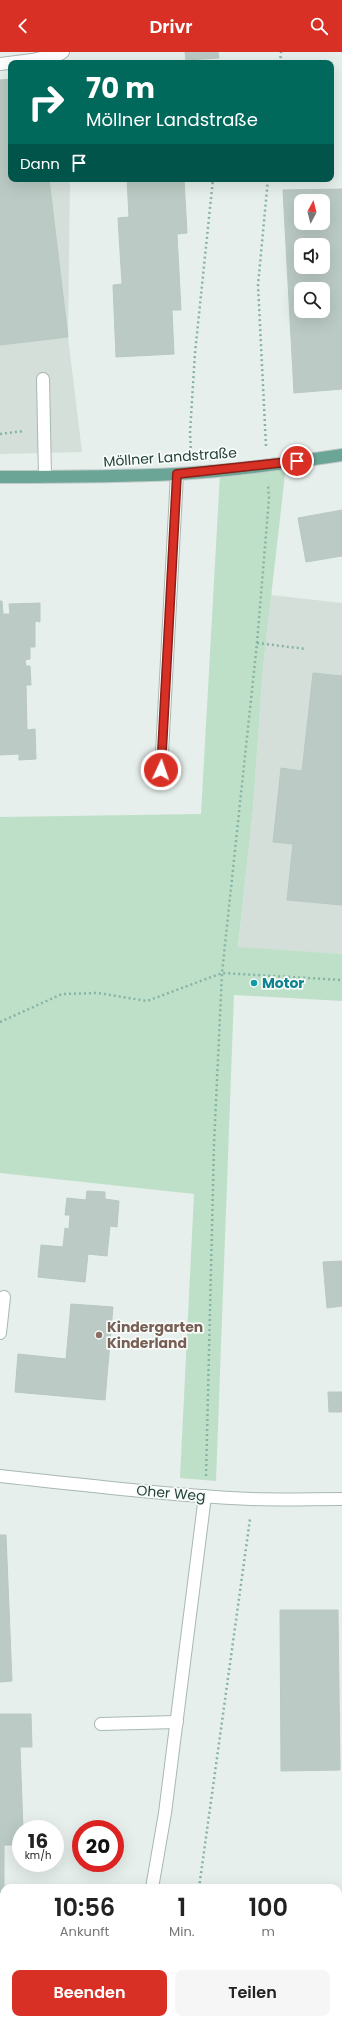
<!DOCTYPE html>
<html lang="de">
<meta charset="utf-8">
<style>
body{margin:0;font-family:Poppins,sans-serif;background:#f6f6f6;color:#222;height:100vh;display:flex;flex-direction:column;font-size:15px;white-space:nowrap}
*{box-sizing:border-box;margin:0}
p{font-size:13px;color:#767676}
.icon{flex:none;width:22px;height:22px;fill:none;stroke:currentColor;stroke-width:2;stroke-linecap:round;stroke-linejoin:round}
.map{position:relative;flex:1;overflow:hidden}
.side{position:absolute;left:0px;top:1832px;width:342px;height:140px;display:flex;flex-direction:column;background:#fff;border-radius:12px 12px 0 0;box-shadow:0 4px 16px #0002}
.side>*{flex:none}
.top-card{position:absolute;left:8px;top:8px;width:326px;height:122px;border-radius:8px;box-shadow:0 4px 16px #0002;background:#00695c;color:#fff;overflow:hidden}
.needle{width:26px;rotate:7deg}
.tools{position:absolute;left:294px;top:142px;display:grid;gap:8px}
.tools a{display:grid;place-items:center;width:36px;height:36px;border-radius:8px;background:#fff;box-shadow:0 4px 16px #0002;font-size:20px}
.speed{position:absolute;left:12px;top:1768px;display:flex;gap:8px;font-size:20px;font-weight:700;text-align:center}
.speed>*{display:grid;place-content:center;width:52px;height:52px;border-radius:50%;background:#fff;box-shadow:0 4px 16px #0002;line-height:1}
.speed small{font-size:10px;font-weight:400}
.speed .limit{border:6px solid #d22;background:#fff;color:#111}
.pin{position:absolute;display:grid;place-items:center;width:34px;height:34px;color:#fff;margin:-17px;border:2px solid #fff;border-radius:50%;box-shadow:0 1px 4px #0007}
.me{position:absolute;width:44px;margin:-22px;rotate:3deg;stroke-linejoin:round;filter:drop-shadow(0 0 3px #0008)}
.turn{display:flex;align-items:center;gap:14px;height:84px;padding:0 12px;font-size:18px}
.turn .icon{width:52px;height:52px;stroke-width:2.5}
.turn b{display:block;font-size:28px;line-height:34px}
.then{display:flex;align-items:center;height:38px;padding:0 12px;background:#0003;gap:8px;font-size:15px}
.eta{display:flex;justify-content:space-evenly;align-items:center;height:68px;text-align:center}
.eta b{font-size:24px;font-weight:600;line-height:28px}
.button{display:flex;gap:8px;margin-top:auto;padding:8px 12px}
.button a{flex:1;height:46px;border-radius:8px;background:#d93025;color:#fff;font-size:16px;font-weight:600;line-height:46px;text-align:center}
.button a+a{background:#f6f6f6;color:#222}
header{display:flex;justify-content:space-between;align-items:center;height:52px;padding:0 12px;background:#d93025;color:#fff;font-size:18px;font-weight:600}
.map>svg:first-child{display:block}
</style>
<header><svg class="icon" aria-label="back" viewBox="0 0 24 24"><path d="M15 5l-7 7 7 7"/></svg>Drivr<svg class="icon" aria-label="search" viewBox="0 0 24 24"><circle cx="10" cy="10" r="6"/><path d="M15 15l6 6"/></svg></header>
<div class="map">
<svg width="342" height="1972" viewBox="0 0 342 1972">
<rect width="100%" height="100%" fill="#e6efeb"/>
<g fill="#d4dfda">
<polygon points="11,27 11,127 70,127 68,285 82,400 0,402 0,28"/>
<polygon points="271,543 342,551 342,902 238,896 253,757 263,615"/>
</g>
<polygon fill="#bfe0c8" points="286,414 263,615 253,757 238,895 342,902 342,949 234,943 216,1429 180,1426 194,1142 0,1121 0,765 201,762 220,422"/>
<g fill="#bbcac4" stroke="#b8c9c2" fill-rule="evenodd">
<polygon points="185,0 218,0 219,6 186,8"/>
<polygon points="11,27 11,127 49,127 68,285 0,293 0,28"/>
<polygon points="127,127 184,127 187,181 177,182 181,258 172,258 174,302 116,305 113,233 122,232 118,166 129,165"/>
<path d="M342,137V337L294,341L283,138ZM301,149H323V171H301ZM301,193H323V215H301ZM301,237H323V259H301Z"/>
<polygon points="342,458 342,504 306,510 298,466"/>
<polygon points="0,549 2,549 3,562 10,562 9,552 40,551 40,570 35,569 35,595 30,595 30,607 25,608 26,614 30,614 31,633 26,633 27,678 35,677 36,707 19,708 19,702 0,703"/>
<polygon points="313,621 342,624 342,853 287,848 293,792 273,790 281,716 302,719"/>
<polygon points="87,1139 105,1140 105,1147 119,1149 117,1175 110,1174 107,1204 88,1202 85,1230 38,1225 41,1193 63,1195 65,1176 69,1177 70,1163 65,1163 67,1146 86,1148"/>
<polygon points="342,1209 342,1254 327,1256 323,1210"/>
<polygon points="71,1252 113,1255 105,1348 15,1340 18,1302 66,1307"/>
<polygon points="328,1340 342,1340 342,1360 329,1360"/>
<polygon points="0,1483 6,1483 12,1629 0,1630"/>
<polygon points="280,1558 338,1558 340,1718 281,1719"/>
<polygon points="0,1662 31,1662 32,1695 20,1695 23,1777 21,1777 21,1793 4,1793 4,1968 64,1968 64,1972 0,1972"/>
<rect x="218" y="1968" width="62" height="4"/>
</g>
<g fill="none" stroke-linecap="round" stroke-linejoin="round">
<defs>
<g id="minor">
<polyline points="0,12 32,8 60,2 63,0"/>
<polyline points="43,327 45,425"/>
<polyline points="161,719 177,422"/>
<polyline points="0,1281 4,1245"/>
<path d="M0,1424C83,1433 167,1443 251,1447C281,1448 312,1447 342,1447"/>
<polyline points="101,1672 177,1670"/>
<polyline points="152,1836 165,1761 205,1444"/>
<polyline points="338,1858 342,1858"/>
<polyline points="130,1972 130,1968"/>
</g>
<path id="major" d="M0,425C59,425 117,425 176,422C232,419 287,411 342,403"/>
</defs>
<use href="#minor" stroke="#a8b8b2" stroke-width="14"/>
<use href="#major" stroke="#c2cac8" stroke-width="14"/>
<g stroke="#86b3a5" stroke-width="2.5" stroke-dasharray="2 3" stroke-linecap="butt">
<polyline points="280,11 281,0"/>
<polyline points="0,382 23,379"/>
<polyline points="266,394 258,233 268,127"/>
<polyline points="191,401 190,381 195,301 213,127"/>
<polyline points="257,591 306,597"/>
<polyline points="0,970 62,942 98,941 147,949 222,921 342,928"/>
<polyline points="206,1424 214,1092 222,921 257,591 269,446 268,433"/>
<polyline points="199,1836 250,1467"/>
<polyline points="180,1972 180,1968"/>
</g>
<use href="#minor" stroke="#fff" stroke-width="12"/>
<use href="#major" stroke="#6aa596" stroke-width="12"/>
</g>
<g fill="none" stroke-linecap="round" stroke-linejoin="round">
<defs>
<polyline id="route" points="161,718 177,422 297,409"/>
</defs>
<use href="#route" stroke="#8d1f18" stroke-width="10"/>
<use href="#route" stroke="#d93025" stroke-width="7"/>
</g>
<circle fill="#0f9aa8" stroke="#f7fbf9" stroke-width="1.5" cx="254" cy="931" r="4"/>
<circle fill="#8d6e63" stroke="#f7fbf9" stroke-width="1.5" cx="99" cy="1283" r="4"/>
<g text-anchor="middle" stroke-width="3.5" stroke-linejoin="round" paint-order="stroke">
<g font-size="14" fill="#24423a" stroke="#f7fbf9">
<text transform="translate(170 405) rotate(-4)" y="5">Möllner Landstraße</text>
<text transform="translate(171 1441) rotate(5)" y="5">Oher Weg</text>
</g>
<g font-size="14" font-weight="bold" fill="#0d838f" stroke="#f7fbf9" text-anchor="start">
<text x="262" y="936">Motor</text>
</g>
<g font-size="14" font-weight="bold" fill="#785e54" stroke="#f7fbf9" text-anchor="start">
<text x="107" y="1280">Kindergarten<tspan x="107" dy="16">Kinderland</tspan></text>
</g>
</g>
</svg>
<div class="tools">
<a><svg class="needle" viewBox="-14 -14 28 28"><path d="M0-13l5 13h-10z" fill="#e53935"/><path d="M0 13l5-13h-10z" fill="#767676"/></svg></a>
<a><svg class="icon" aria-label="sound" viewBox="0 0 24 24"><path d="M4 9h4l5-4v14l-5-4H4zM17 9q2 3 0 6"/></svg></a>
<a><svg class="icon" aria-label="search" viewBox="0 0 24 24"><circle cx="10" cy="10" r="6"/><path d="M15 15l6 6"/></svg></a>
</div>
<div class="speed"><div>16<small>km/h</small></div><div class="limit">20</div></div>
<div class="pin" style="left:297px;top:409px;background:#d93025"><svg class="icon" aria-label="arrive" viewBox="0 0 24 24"><path d="M6 21V4h12l-3 4 3 4H6"/></svg></div>
<svg class="me" style="left:161px;top:718px" viewBox="-20 -20 40 40"><circle r="17" fill="#d93025" stroke="#fff" stroke-width="3"/><path d="M0-11L8 9 0 5-8 9z" fill="#fff"/></svg>
<div class="top-card">
<div class="turn"><svg class="icon" aria-label="right" viewBox="0 0 24 24"><path d="M7 20v-9h11M14 6l5 5-5 5"/></svg><div><b>70 m</b>Möllner Landstraße</div></div>
<div class="then">Dann<svg class="icon" aria-label="arrive" viewBox="0 0 24 24"><path d="M6 21V4h12l-3 4 3 4H6"/></svg></div>
</div>
<section class="side">
<div class="eta">
<div><b>10:56</b><p>Ankunft</p></div>
<div><b>1</b><p>Min.</p></div>
<div><b>100</b><p>m</p></div>
</div>
<div class="button"><a>Beenden</a><a>Teilen</a></div>
</section>
</div>
